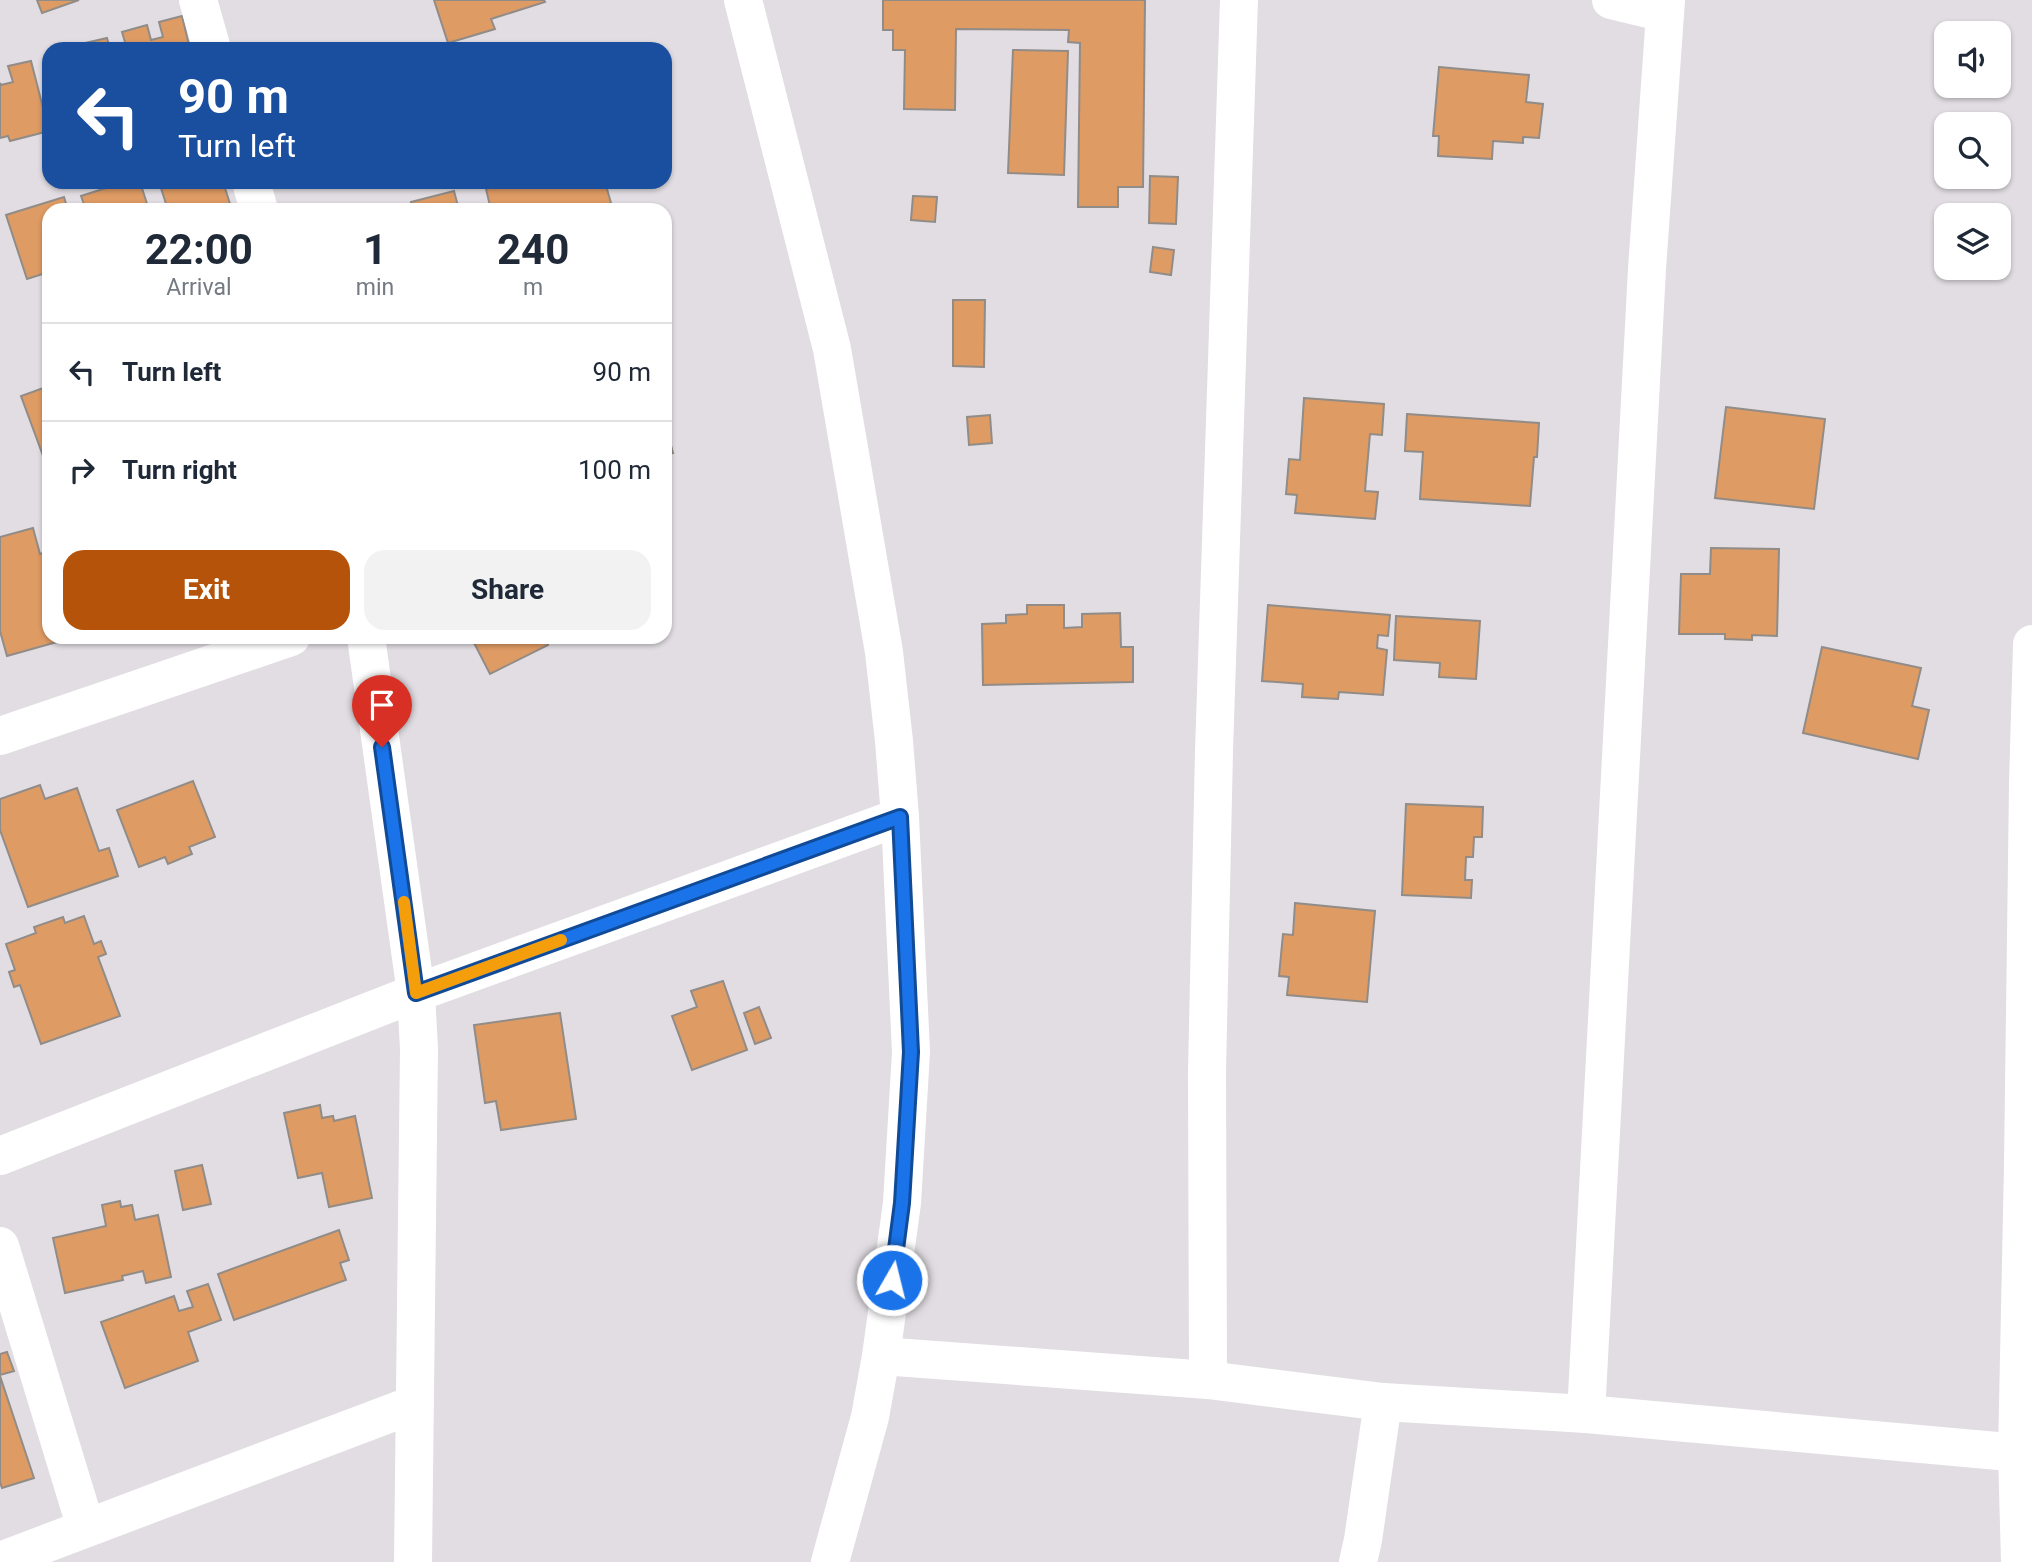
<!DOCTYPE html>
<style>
body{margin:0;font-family:Roboto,sans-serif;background:#f2f2f3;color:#1f2937;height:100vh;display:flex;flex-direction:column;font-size:26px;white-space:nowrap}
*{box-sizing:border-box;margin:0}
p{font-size:23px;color:#747a83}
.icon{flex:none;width:38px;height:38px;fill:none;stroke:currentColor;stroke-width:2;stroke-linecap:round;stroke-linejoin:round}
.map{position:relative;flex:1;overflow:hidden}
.sheet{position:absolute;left:42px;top:203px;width:630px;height:441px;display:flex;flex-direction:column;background:#fff;border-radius:21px;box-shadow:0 2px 5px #0004}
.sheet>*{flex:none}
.hud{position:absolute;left:42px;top:42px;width:630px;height:147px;border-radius:21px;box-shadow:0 2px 5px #0004;background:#1a4fa0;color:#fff;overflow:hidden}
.tools{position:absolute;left:1934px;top:21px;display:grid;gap:14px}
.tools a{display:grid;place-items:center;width:77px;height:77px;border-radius:14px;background:#fff;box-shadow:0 2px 5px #0004;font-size:35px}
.pin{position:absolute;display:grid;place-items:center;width:60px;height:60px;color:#fff;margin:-72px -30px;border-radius:50% 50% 50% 0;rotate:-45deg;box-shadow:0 0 7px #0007}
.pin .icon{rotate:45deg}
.me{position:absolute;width:77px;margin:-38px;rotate:8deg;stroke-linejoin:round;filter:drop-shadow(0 0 5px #0008)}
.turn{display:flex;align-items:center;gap:24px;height:147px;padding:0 21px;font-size:32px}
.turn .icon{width:91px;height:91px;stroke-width:2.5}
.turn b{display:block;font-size:49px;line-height:60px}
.eta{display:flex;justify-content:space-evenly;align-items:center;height:119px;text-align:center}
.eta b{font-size:42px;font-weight:700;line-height:49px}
.button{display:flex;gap:14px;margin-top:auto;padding:14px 21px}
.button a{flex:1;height:80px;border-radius:21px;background:#b45309;color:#fff;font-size:28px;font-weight:700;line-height:80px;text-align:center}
.button a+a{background:#f2f2f3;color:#1f2937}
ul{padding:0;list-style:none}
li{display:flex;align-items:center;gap:21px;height:98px;padding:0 21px;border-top:2px solid #e0e1e3}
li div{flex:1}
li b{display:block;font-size:26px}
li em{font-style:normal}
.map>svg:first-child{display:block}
</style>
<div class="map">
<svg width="2032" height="1562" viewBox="0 0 2032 1562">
<rect width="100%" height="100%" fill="#e1dde2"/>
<g fill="#df9b64" stroke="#918c88" stroke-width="2">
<polygon points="37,0 79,0 42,13"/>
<polygon points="434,0 544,0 545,2 491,19 495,29 448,43"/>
<polygon points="883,0 1145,0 1143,187 1118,187 1118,207 1078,207 1080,43 1068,42 1069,30 956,29 955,110 904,109 905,50 893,50 893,30 883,30"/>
<polygon points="182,16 190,49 127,49 122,32 147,25 151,40 163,37 159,22"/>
<polygon points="107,38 110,49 86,49 85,43"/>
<polygon points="1013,50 1068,51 1064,175 1008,173"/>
<polygon points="31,61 49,131 10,141 8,136 0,138 0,83 1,85 13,82 8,66"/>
<polygon points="1439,67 1529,75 1526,102 1543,104 1539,138 1523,137 1523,143 1493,141 1492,159 1438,156 1439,136 1433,136"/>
<polygon points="1150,176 1178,177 1176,224 1149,223"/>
<polygon points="125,182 140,182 149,210 86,210 81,196"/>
<polygon points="159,182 223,182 232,210 168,210"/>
<polygon points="511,182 584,182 585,184 605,182 613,210 491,210 486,189"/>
<polygon points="454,191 459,210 413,210 411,202"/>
<polygon points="913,196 937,197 935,222 911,220"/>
<polygon points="64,197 68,210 49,210 49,272 27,279 6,215"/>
<polygon points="1153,247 1174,250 1171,275 1150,272"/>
<polygon points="953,300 985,300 984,367 953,366"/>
<polygon points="49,386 49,472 21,396"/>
<polygon points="1304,398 1384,404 1382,435 1370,434 1365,491 1378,492 1375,519 1295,513 1297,495 1286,494 1289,459 1300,460"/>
<polygon points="1726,407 1825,419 1814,509 1715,498"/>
<polygon points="1407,414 1539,423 1537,457 1534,457 1530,506 1420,499 1423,452 1405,451"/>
<polygon points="990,415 992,443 969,445 967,417"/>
<polygon points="665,423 673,453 665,455"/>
<polygon points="33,528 40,554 49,551 49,637 63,637 64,640 7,656 0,631 0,537"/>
<polygon points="1711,548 1779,549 1777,636 1752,635 1752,640 1725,639 1725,634 1679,634 1681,574 1710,574"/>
<polygon points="1027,605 1064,605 1064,628 1082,627 1082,614 1120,613 1121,647 1133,647 1133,682 983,685 982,624 1006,623 1006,615 1027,614"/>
<polygon points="1268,605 1390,615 1388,636 1378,635 1377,648 1387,650 1383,695 1339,692 1338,699 1302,697 1303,684 1262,681"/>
<polygon points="1396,616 1480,621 1476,679 1439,677 1440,663 1394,660"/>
<polygon points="471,637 545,637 548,645 490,674"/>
<polygon points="1822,647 1921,668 1912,706 1929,710 1918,759 1803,733"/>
<polygon points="193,781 215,837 189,847 192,854 168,864 165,857 139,867 117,810"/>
<polygon points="40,785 45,799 77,788 99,851 109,848 118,876 28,907 0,830 0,799"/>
<polygon points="1406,804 1483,807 1482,837 1474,837 1473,857 1466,857 1465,880 1472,880 1471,898 1402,895"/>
<polygon points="1295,903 1375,911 1367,1002 1287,995 1289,977 1279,976 1283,934 1293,935"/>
<polygon points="84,916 94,944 101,941 106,954 98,957 120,1016 41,1044 20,985 14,987 9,972 15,970 6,944 36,933 34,927 63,917 65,923"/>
<polygon points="723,981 747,1050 692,1070 672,1016 697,1007 691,991"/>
<polygon points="759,1007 771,1038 755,1044 744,1013"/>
<polygon points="560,1013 576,1119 501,1130 496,1101 485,1103 474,1025"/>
<polygon points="320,1105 322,1118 333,1116 334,1121 355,1116 372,1198 329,1207 322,1173 298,1178 284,1113"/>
<polygon points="202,1165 211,1204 183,1210 175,1171"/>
<polygon points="120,1201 121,1207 132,1205 135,1220 158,1215 171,1277 146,1283 143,1271 122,1276 123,1280 65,1293 53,1238 106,1226 102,1205"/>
<polygon points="339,1230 349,1260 340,1263 346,1280 234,1320 218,1274"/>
<polygon points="208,1284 221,1320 188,1332 198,1361 125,1388 101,1322 174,1296 179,1311 193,1307 187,1291"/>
<polygon points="7,1352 14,1371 0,1375 0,1354"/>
<polygon points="0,1376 34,1478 2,1488 0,1482"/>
</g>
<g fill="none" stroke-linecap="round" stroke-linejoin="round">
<g stroke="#fff" stroke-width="38">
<polyline points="198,0 212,49"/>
<polyline points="1611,0 1665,13"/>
<polyline points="251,182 259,210"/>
<polyline points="366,637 416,993 419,1049 413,1562"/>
<polyline points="0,736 291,637"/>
<polyline points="0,1156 416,993 900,817"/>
<polyline points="0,1246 86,1528"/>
<polyline points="881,1356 1208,1380 1383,1402 1586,1414 2032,1454"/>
<polyline points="1208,1380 1207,1072 1214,751 1239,0"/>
<polyline points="1586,1414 1647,269 1666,0"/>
<polyline points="0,1561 415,1404"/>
<polyline points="1358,1562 1363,1540 1383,1402"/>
<polyline points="2020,1562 2017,1453 2023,1165 2028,783 2032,644"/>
</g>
<polyline stroke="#fff" stroke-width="38" points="743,0 832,349 884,652 894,741 900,817 911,1052 902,1203 881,1356 870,1417 830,1562"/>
</g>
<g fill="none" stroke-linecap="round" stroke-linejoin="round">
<defs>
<polyline id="route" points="382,747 416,993 900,817 911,1052 902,1203 892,1280"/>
</defs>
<use href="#route" stroke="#114b97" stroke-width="18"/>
<use href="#route" stroke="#1a73e8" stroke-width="12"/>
<polyline stroke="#f59e0b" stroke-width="12" points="404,902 416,993 561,940"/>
</g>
</svg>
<div class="tools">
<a><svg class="icon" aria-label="sound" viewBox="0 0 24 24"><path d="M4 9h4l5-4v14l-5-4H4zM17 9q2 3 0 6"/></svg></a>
<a><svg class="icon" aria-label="search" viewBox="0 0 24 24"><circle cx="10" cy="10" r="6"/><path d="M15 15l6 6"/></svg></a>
<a><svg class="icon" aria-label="layers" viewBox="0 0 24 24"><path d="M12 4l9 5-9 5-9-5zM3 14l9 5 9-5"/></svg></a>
</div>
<div class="pin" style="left:382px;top:747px;background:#d93025"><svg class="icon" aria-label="arrive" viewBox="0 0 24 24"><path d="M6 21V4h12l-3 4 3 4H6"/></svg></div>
<svg class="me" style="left:892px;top:1280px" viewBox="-20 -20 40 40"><circle r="17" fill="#1a73e8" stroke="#fff" stroke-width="3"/><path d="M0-11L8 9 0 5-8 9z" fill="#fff"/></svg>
<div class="hud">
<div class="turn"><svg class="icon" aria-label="left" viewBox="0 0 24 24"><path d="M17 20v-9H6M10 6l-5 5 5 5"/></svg><div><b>90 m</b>Turn left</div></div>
</div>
<section class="sheet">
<div class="eta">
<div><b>22:00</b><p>Arrival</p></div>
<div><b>1</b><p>min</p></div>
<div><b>240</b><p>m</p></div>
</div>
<ul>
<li><svg class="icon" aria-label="left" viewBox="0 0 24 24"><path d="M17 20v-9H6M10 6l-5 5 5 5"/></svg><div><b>Turn left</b></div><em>90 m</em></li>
<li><svg class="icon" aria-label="right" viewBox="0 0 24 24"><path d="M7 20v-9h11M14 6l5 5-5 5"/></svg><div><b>Turn right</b></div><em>100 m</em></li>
</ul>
<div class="button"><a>Exit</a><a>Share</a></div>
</section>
</div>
